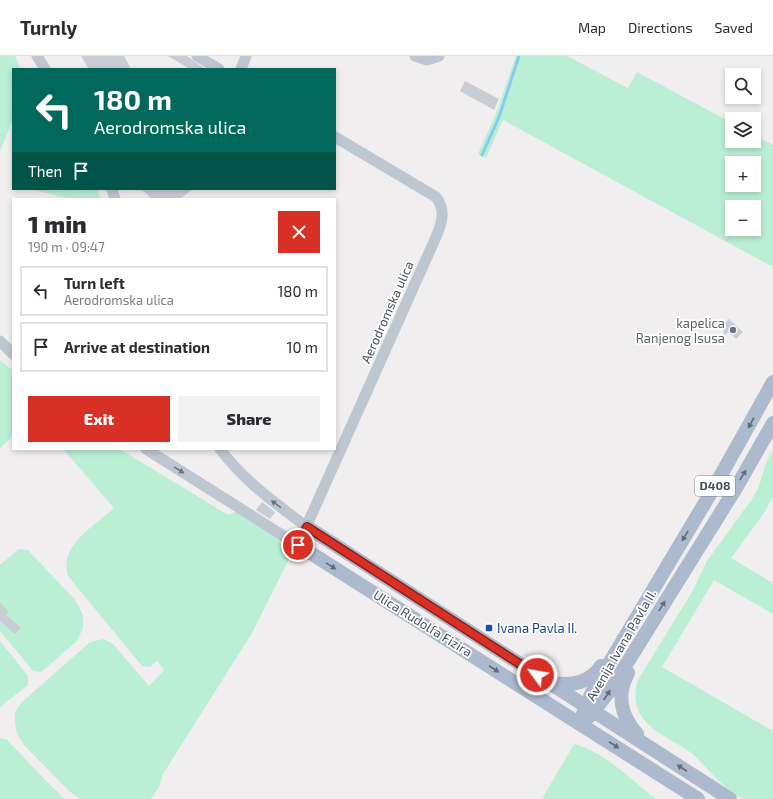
<!DOCTYPE html>
<meta charset="utf-8">
<style>
body{margin:0;font-family:"Exo 2",sans-serif;background:#f2f2f3;color:#2b2b33;height:100vh;display:flex;flex-direction:column;font-size:15px;white-space:nowrap}
*{box-sizing:border-box;margin:0}
p{font-size:13px;color:#7c7c81}
.icon{flex:none;width:22px;height:22px;fill:none;stroke:currentColor;stroke-width:2;stroke-linecap:round;stroke-linejoin:round}
.map{position:relative;flex:1;overflow:hidden}
.sheet{position:absolute;left:12px;top:142px;width:324px;height:252px;display:flex;flex-direction:column;background:#fff;border-radius:0px;box-shadow:0 2px 6px #0003}
.sheet>*{flex:none}
.banner{position:absolute;left:12px;top:12px;width:324px;height:122px;border-radius:0px;box-shadow:0 2px 6px #0003;background:#00695c;color:#fff;overflow:hidden}
.fabs{position:absolute;left:725px;top:12px;display:grid;gap:8px}
.fabs a{display:grid;place-items:center;width:36px;height:36px;border-radius:0px;background:#fff;box-shadow:0 2px 6px #0003;font-size:20px}
.pin{position:absolute;display:grid;place-items:center;width:34px;height:34px;color:#fff;margin:-17px;border:2px solid #fff;border-radius:50%;box-shadow:0 1px 4px #0007}
.me{position:absolute;width:44px;margin:-22px;rotate:302deg;stroke-linejoin:round;filter:drop-shadow(0 0 3px #0008)}
.turn{display:flex;align-items:center;gap:14px;height:84px;padding:0 16px;font-size:18px}
.turn .icon{width:52px;height:52px;stroke-width:2.5}
.turn b{display:block;font-size:28px;line-height:34px}
.then{display:flex;align-items:center;height:38px;padding:0 16px;background:#0003;gap:8px;font-size:15px}
.round{display:grid;place-items:center;flex:none;width:42px;height:42px;border-radius:0px;background:#f2f2f3}
.headline{display:flex;align-items:center;justify-content:space-between;height:68px;padding:0 16px}
h1{font-size:24px;font-weight:800;line-height:30px}
.action{display:flex;gap:8px;margin-top:auto;padding:8px 16px}
.action a{flex:1;height:46px;border-radius:0px;background:#d93025;color:#fff;font-size:16px;font-weight:800;line-height:46px;text-align:center}
.action a+a{background:#f2f2f3;color:#2b2b33}
ul{padding:0;list-style:none}
li{display:flex;align-items:center;gap:12px;height:50px;margin:0 8px 6px;padding:0 8px;border:2px solid #e1e1e2;border-radius:0px}
li div{flex:1}
li b{display:block;font-size:15px}
li em{font-style:normal}
header{display:flex;align-items:center;gap:24px;box-sizing:border-box;height:56px;padding:0 20px;background:#fff;border-bottom:1px solid #e1e1e2}
header strong{font-size:19px}
nav{display:flex;gap:22px;margin-inline-start:auto;font-size:14px}
.map>svg:first-child{display:block}
</style>
<header>
<strong>Turnly</strong>
<nav><a>Map</a><a>Directions</a><a>Saved</a></nav>
</header>
<div class="map">
<svg width="773" height="743" viewBox="0 0 773 743">
<rect width="100%" height="100%" fill="#f0eeee"/>
<g fill="#bbefd5" fill-rule="evenodd">
<polygon points="0,0 15,0 20,12 13,13 13,63 0,95"/>
<path d="M516,0H567L628,32L637,16L732,67V85H754V79L773,89V211L503,64L486,102L478,98L495,60ZM732,107H754V129H732ZM732,151H754V173H732Z"/>
<polygon points="32,133 98,133 101,143 69,143"/>
<polygon points="0,304 13,315 13,380 0,392"/>
<path d="M63,393H120L228,459L236,456L289,488L290,494L288,505L252,577L163,718L159,731L151,743H80L70,736L24,689L17,678L15,668V656L21,647L90,586L104,583L113,588L149,630L164,614L157,605L150,611L142,610L68,520C59,489 93,471 114,452Z"/>
<path d="M773,394V441L764,457L731,502L773,527V558L714,524L662,611L773,675V743C765,743 754,743 746,743C727,739 705,708 690,696C674,684 650,676 640,658C634,647 634,633 639,622L692,536L707,505L752,443L759,430L766,407Z"/>
<polygon points="19,493 28,494 75,544 83,559 83,572 77,585 41,616 33,615 0,575 0,509"/>
<polygon points="0,585 28,620 28,629 0,651"/>
<polygon points="0,682 7,684 47,726 65,743 0,743"/>
<path d="M574,688C605,696 631,724 656,743H542Z"/>
</g>
<g fill="none" stroke-linecap="round" stroke-linejoin="round">
<polyline stroke="#88cbec" stroke-width="3" points="482,99 499,61 519,0"/>
</g>
<g fill="#caccd3">
<polygon points="81,0 124,0 131,13 89,13"/>
<polygon points="168,0 187,0 205,13 190,13"/>
<polygon points="465,25 499,43 494,54 460,35"/>
<polygon points="141,133 193,133 180,143 152,143"/>
<polygon points="729,263 743,276 736,283 728,276 724,280 724,268"/>
<polygon points="262,446 275,456 270,463 256,454"/>
<polygon points="0,546 9,556 6,559 21,572 15,578 0,565"/>
</g>
<g fill="none" stroke-linecap="round" stroke-linejoin="round">
<g stroke="#bec6d0" stroke-width="11">
<polyline points="37,0 45,13"/>
<polyline points="197,0 219,13"/>
<polyline points="415,0 427,4 439,0"/>
<polyline points="241,13 246,0"/>
<polyline points="112,133 115,143"/>
<polyline points="0,285 13,298"/>
<path d="M146,393L298,489L436,181C442,167 446,154 436,141L335,81"/>
<path d="M220,393C245,426 274,446 307,471"/>
</g>
<g stroke="#adb9cd" stroke-width="14">
<polyline points="307,471 730,743"/>
<polyline points="298,489 698,743"/>
<path d="M628,617C616,639 621,660 637,678"/>
<path d="M553,627C573,630 589,627 601,610"/>
<polyline points="583,658 592,636 712,435 773,326"/>
<polyline points="589,661 609,636 736,432 773,367"/>
</g>
</g>
<defs><path id="oneway-solid" d="M-6-.8H1V-3.2L6.5 0L1 3.2V.8H-6Z"/></defs>
<g fill="#606a78">
<use href="#oneway-solid" transform="translate(751 367) rotate(119)"/>
<use href="#oneway-solid" transform="translate(743 419) rotate(-59)"/>
<use href="#oneway-solid" transform="translate(685 480) rotate(121)"/>
<use href="#oneway-solid" transform="translate(331 510) rotate(32)"/>
<use href="#oneway-solid" transform="translate(662 550) rotate(-58)"/>
<use href="#oneway-solid" transform="translate(494 613) rotate(33)"/>
<use href="#oneway-solid" transform="translate(607 639) rotate(-57)"/>
<use href="#oneway-solid" transform="translate(614 689) rotate(33)"/>
<use href="#oneway-solid" transform="translate(682 712) rotate(-147)"/>
</g>
<g fill="#6a737e">
<use href="#oneway-solid" transform="translate(179 414) rotate(32)"/>
<use href="#oneway-solid" transform="translate(276 448) rotate(-144)"/>
</g>
<g fill="none" stroke-linecap="round" stroke-linejoin="round">
<defs>
<polyline id="route" points="298,489 307,471 537,619"/>
</defs>
<use href="#route" stroke="#8d1f18" stroke-width="10"/>
<use href="#route" stroke="#d93025" stroke-width="7"/>
</g>
<circle fill="#6b7280" stroke="#fff" stroke-width="1.5" cx="733" cy="274" r="4"/>
<rect fill="#1a4fb4" stroke="#fff" stroke-width="1.5" x="485" y="568" width="8" height="8" rx="2"/>
<g text-anchor="middle" stroke-width="3.5" stroke-linejoin="round" paint-order="stroke">
<rect fill="#fff" stroke="#7e848c" stroke-width="1" x="695" y="420" width="40" height="20" rx="3"/>
<g font-size="12" font-weight="bold" fill="#464f5b">
<text x="715" y="434">D408</text>
</g>
<g font-size="13" fill="#464f5b" stroke="#fff">
<text transform="translate(387 256) rotate(-66)" y="5">Aerodromska ulica</text>
<text transform="translate(423 567) rotate(32)" y="5">Ulica Rudolfa Fizira</text>
<text transform="translate(621 589) rotate(-60)" y="5">Avenija Ivana Pavla II.</text>
</g>
<g font-size="13" fill="#5b616d" stroke="#fff" text-anchor="end">
<text x="725" y="272">kapelica<tspan x="725" dy="15">Ranjenog Isusa</tspan></text>
</g>
<g font-size="13" fill="#164399" stroke="#fff" text-anchor="start">
<text x="497" y="577">Ivana Pavla II.</text>
</g>
</g>
</svg>
<div class="fabs">
<a><svg class="icon" aria-label="search" viewBox="0 0 24 24"><circle cx="10" cy="10" r="6"/><path d="M15 15l6 6"/></svg></a>
<a><svg class="icon" aria-label="layers" viewBox="0 0 24 24"><path d="M12 4l9 5-9 5-9-5zM3 14l9 5 9-5"/></svg></a>
<a>+</a>
<a>−</a>
</div>
<div class="pin" style="left:298px;top:489px;background:#d93025"><svg class="icon" aria-label="arrive" viewBox="0 0 24 24"><path d="M6 21V4h12l-3 4 3 4H6"/></svg></div>
<svg class="me" style="left:537px;top:619px" viewBox="-20 -20 40 40"><circle r="17" fill="#d93025" stroke="#fff" stroke-width="3"/><path d="M0-11L8 9 0 5-8 9z" fill="#fff"/></svg>
<div class="banner">
<div class="turn"><svg class="icon" aria-label="left" viewBox="0 0 24 24"><path d="M17 20v-9H6M10 6l-5 5 5 5"/></svg><div><b>180 m</b>Aerodromska ulica</div></div>
<div class="then">Then<svg class="icon" aria-label="arrive" viewBox="0 0 24 24"><path d="M6 21V4h12l-3 4 3 4H6"/></svg></div>
</div>
<section class="sheet">
<div class="headline"><div><h1>1 min</h1><p>190 m · 09:47</p></div><a class="round" style="background:#d93025;color:#fff"><svg class="icon" aria-label="close" viewBox="0 0 24 24"><path d="M6 6l12 12M18 6L6 18"/></svg></a></div>
<ul>
<li><svg class="icon" aria-label="left" viewBox="0 0 24 24"><path d="M17 20v-9H6M10 6l-5 5 5 5"/></svg><div><b>Turn left</b><p>Aerodromska ulica</p></div><em>180 m</em></li>
<li><svg class="icon" aria-label="arrive" viewBox="0 0 24 24"><path d="M6 21V4h12l-3 4 3 4H6"/></svg><div><b>Arrive at destination</b></div><em>10 m</em></li>
</ul>
<div class="action"><a>Exit</a><a>Share</a></div>
</section>
</div>
